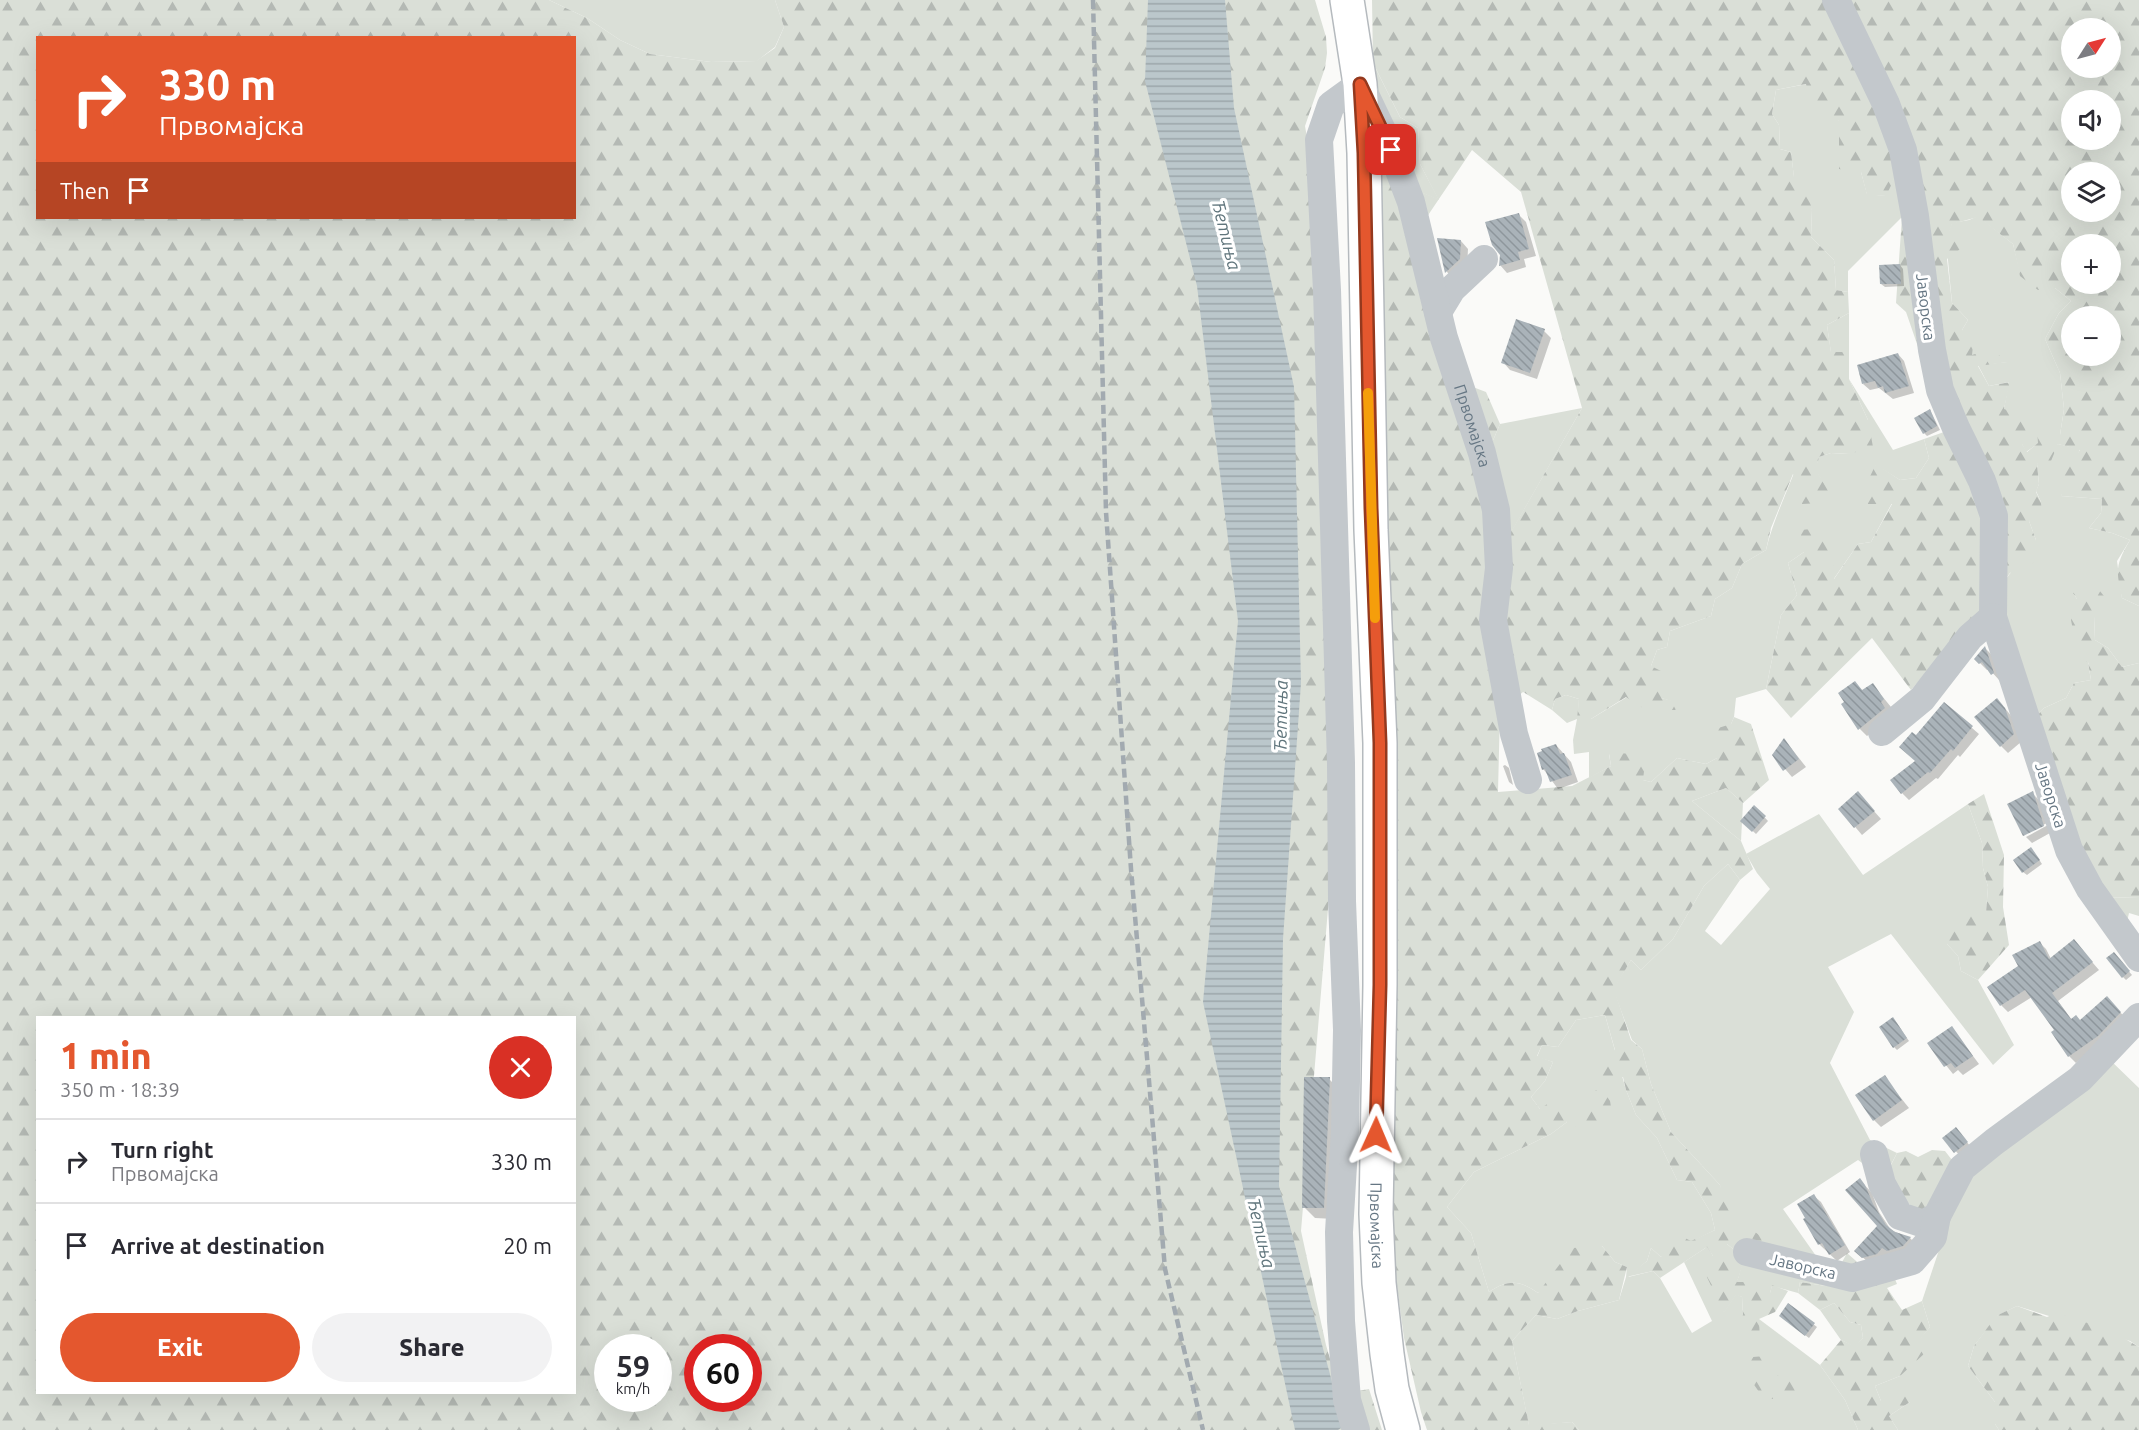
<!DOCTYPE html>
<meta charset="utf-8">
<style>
body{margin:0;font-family:Ubuntu,sans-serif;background:#f2f2f3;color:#2b2b33;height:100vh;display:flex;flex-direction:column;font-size:22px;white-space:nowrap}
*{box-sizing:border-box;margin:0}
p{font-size:20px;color:#7c7c81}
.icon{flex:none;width:33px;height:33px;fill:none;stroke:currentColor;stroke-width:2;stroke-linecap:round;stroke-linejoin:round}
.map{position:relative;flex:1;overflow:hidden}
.details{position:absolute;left:36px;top:1016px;width:540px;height:378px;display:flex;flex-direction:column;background:#fff;border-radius:0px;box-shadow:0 6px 24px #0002}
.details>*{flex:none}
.top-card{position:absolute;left:36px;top:36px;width:540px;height:183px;border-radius:0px;box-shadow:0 6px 24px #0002;background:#e4572e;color:#fff;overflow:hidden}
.needle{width:39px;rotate:54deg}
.tools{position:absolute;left:2061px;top:18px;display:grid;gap:12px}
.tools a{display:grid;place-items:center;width:60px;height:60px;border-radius:50%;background:#fff;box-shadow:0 6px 24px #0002;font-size:30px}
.speed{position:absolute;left:594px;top:1334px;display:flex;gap:12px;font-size:30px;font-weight:700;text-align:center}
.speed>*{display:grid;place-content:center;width:78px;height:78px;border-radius:50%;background:#fff;box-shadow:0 6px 24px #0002;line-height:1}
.speed small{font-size:15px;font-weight:400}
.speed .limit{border:9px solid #d22;background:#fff;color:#111}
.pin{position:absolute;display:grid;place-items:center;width:51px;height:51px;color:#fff;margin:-26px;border-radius:12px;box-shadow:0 3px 9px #0006}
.me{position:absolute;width:66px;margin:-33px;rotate:1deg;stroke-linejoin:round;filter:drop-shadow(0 0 4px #0008)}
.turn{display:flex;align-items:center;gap:21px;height:126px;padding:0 24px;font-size:27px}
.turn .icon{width:78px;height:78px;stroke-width:2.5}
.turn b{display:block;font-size:42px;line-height:51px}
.then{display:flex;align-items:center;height:57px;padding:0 24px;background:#0003;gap:12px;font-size:22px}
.round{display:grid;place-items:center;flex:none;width:63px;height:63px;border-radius:32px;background:#f2f2f3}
.headline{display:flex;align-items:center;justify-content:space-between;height:102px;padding:0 24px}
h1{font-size:36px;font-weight:800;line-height:45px;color:#e4572e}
.action{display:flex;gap:12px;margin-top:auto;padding:12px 24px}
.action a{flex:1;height:69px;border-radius:36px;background:#e4572e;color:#fff;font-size:24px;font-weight:800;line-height:69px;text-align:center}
.action a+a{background:#f2f2f3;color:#2b2b33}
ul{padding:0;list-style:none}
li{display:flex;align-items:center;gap:18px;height:84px;padding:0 24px;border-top:2px solid #e1e1e2}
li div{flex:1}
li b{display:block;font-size:22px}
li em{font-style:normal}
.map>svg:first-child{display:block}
</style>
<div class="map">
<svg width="2139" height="1430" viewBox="0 0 2139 1430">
<defs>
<pattern id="forest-firs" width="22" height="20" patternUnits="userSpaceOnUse" patternTransform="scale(1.5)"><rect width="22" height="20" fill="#dadfd7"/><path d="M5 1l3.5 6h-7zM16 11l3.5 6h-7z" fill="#b4b9b4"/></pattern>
<pattern id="water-rules" width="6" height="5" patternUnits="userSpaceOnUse" patternTransform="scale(1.5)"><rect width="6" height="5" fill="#bbc7cb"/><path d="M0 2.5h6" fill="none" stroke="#9ca6aa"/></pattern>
<pattern id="building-back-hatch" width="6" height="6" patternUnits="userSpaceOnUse" patternTransform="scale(1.5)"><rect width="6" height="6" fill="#aab3b9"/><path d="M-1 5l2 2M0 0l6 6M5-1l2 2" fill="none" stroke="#8e969c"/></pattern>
</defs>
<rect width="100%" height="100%" fill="#fafaf8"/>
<g fill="#dadfd7">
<polygon points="549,0 775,0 784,27 775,47 757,61 711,62 650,54 620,40 587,18"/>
<polygon points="1373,63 1400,117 1418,128 1420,164 1439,200 1394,181 1384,153"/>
<polygon points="1807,84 1839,121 1861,172 1867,194 1885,196 1896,174 1902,217 1848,271 1848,292 1836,290 1834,260 1811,237 1812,210 1794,178 1791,152 1780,149 1779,125 1772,114 1776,90"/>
<polygon points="1978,216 2013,244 2021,276 2055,288 2071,301 2059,313 2045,339 2060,373 2064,409 2060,435 2039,443 2026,452 2004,409 2009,382 1989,386 1978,365 2007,362 1972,356 1962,330 1968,320 1952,303 1946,239 1952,223 1969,220"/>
<polygon points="1849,313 1849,352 1831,353 1827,325"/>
<path d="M1849,379L1893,450L1924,439L1929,458L1916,478L1900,480L1876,465L1868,504L1892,503L1871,542L1858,544L1833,580L1804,552L1788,563L1797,595L1781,615L1766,689L1736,698L1734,717L1717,758L1706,764L1677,758L1651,782L1643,780L1609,754L1611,766L1589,778V752L1574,754L1573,740L1577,719L1567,723L1552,710L1555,699L1566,695L1579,699L1578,719H1591L1627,697L1682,704L1661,698L1651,666L1657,650L1667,647L1670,631L1711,616L1715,599L1732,588L1742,564L1766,550C1772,524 1784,499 1794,473L1802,485L1821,479L1815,470L1819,457L1831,453L1849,454L1868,420Z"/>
<polygon points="1582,408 1496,559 1488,452 1500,424"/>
<polygon points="2058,444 2080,449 2061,496 2102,499 2101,513 2089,528 2112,533 2130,540 2117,561 2122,598 2139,606 2139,663 2122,667 2108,648 2095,640 2094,616 2073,593 2077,599 2091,680 2074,683 2066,698 2044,708 2035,718 1988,602 2036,540 2029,521 2041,502 2036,491 2039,484 2037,464"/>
<polygon points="1726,788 1743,803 1741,841 1692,801"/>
<polygon points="1968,804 1982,843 1983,868 1988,887 1986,912 1947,944 1958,956 1961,971 1978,980 2014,1045 1993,1065 1891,934 1828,967 1854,1012 1830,1063 1870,1140 1897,1153 1886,1174 1888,1182 1858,1160 1783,1209 1833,1280 1826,1286 1800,1282 1798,1293 1772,1286 1770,1293 1762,1293 1737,1282 1744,1258 1727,1244 1720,1185 1671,1132 1651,1084 1642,1049 1632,1040 1613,989 1631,960 1641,970 1673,939 1704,886 1728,864 1740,880 1705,931 1721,945 1770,889 1757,873 1746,854 1819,814 1863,875"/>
<polygon points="2104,897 2139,898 2139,916 2129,913 2125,931"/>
<path d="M1605,1015L1626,1090L1636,1115L1657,1138L1677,1180L1692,1182L1711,1213L1715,1230L1661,1257L1651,1248L1647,1261L1628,1277L1653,1271L1660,1278L1692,1333L1712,1321L1684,1262L1707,1247L1713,1256L1724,1312L1736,1294L1742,1297L1743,1315L1759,1319L1820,1365L1845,1400L1858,1430H1579L1572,1422L1529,1426L1512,1341L1536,1315L1557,1319L1578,1311L1619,1300L1626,1277L1627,1267L1615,1262L1602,1246L1538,1293C1520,1280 1508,1279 1489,1292L1471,1233L1447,1207L1474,1172L1551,1134L1567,1122L1540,1109L1531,1097L1545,1081L1553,1062L1537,1057L1542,1045L1558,1047L1576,1020Z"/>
<polygon points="2108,1058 2139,1088 2139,1347 2130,1341 2017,1306 1997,1316 1974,1346 1968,1366 1995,1402 1995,1424 1999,1430 1898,1430 1889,1416 1910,1402 1881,1401 1875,1386 1900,1376 1918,1341 1930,1327 1922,1301 1952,1211 1954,1169"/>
<polygon points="1834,1303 1850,1322 1861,1325 1863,1338 1855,1347 1841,1340 1820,1310"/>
</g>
<g fill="url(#forest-firs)" fill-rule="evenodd">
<path d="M0,0H549L587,18L620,40L650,54L711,62L756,61L775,48L784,27L775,0H1315L1326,37L1327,53L1325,68L1305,126L1313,173L1331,873L1301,1231L1326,1345L1338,1386L1352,1392L1369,1389L1382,1430H0ZM38,38H574V218H38ZM38,1017H574V1392H38ZM608,1347H658V1398H608ZM698,1347H748V1398H698Z"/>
<path d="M1372,0H2139V606L2122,598C2116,569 2115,566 2130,540L2112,533L2089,528L2101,513L2102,499L2061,496L2065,470L2080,450L2058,444L2051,461L2037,464L2039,484L2036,492L2041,502L2042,516L2029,521L2036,540L2033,563L2010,573L1988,602L1911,690L1872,638L1791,718L1766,689L1781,615L1797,595L1788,563L1804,552L1800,530L1824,528L1833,537L1834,579L1858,544L1871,542L1892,504H1868L1863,491L1876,464L1900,480L1916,478L1929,458L1924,439L1947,431L1906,312L1896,303L1902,217L1894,211L1903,194L1896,175L1886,196L1867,195L1861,172L1839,169V121L1813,111L1806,84L1776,90L1772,114L1779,125L1780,149L1791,152L1794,177L1806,185L1812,210L1811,237L1834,260L1836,290L1848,292L1849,313L1827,325L1831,352H1849V379L1868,420L1873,447L1849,454L1831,453L1819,457L1816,470L1830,493L1821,503L1802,504V486L1793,474L1771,528L1766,550L1742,564L1732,588L1715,599L1711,616L1670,631L1667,647L1657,650L1651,666L1665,673L1668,681L1661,698L1683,703L1675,710H1646L1626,697L1591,719H1577L1579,699L1566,695L1555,699L1552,710L1523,692L1500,711L1498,792L1572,786L1611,766L1609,753L1646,754L1643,780L1651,782L1677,758L1706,764L1717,758L1712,730L1731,724L1734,717L1751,724L1769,780L1743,803L1726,788L1692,801L1741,841L1753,869L1740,880L1728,864L1704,886L1673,939L1641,970L1631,960L1614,989L1631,1040L1642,1049L1651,1084L1671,1132L1720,1185L1735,1228L1727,1244L1744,1258L1755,1232L1769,1242L1755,1266L1743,1264L1737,1282H1758L1763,1293H1770L1772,1285L1788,1291L1775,1312L1759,1319L1760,1344L1735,1329L1743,1315L1742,1297L1736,1295L1724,1313L1705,1273L1713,1256L1707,1247L1660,1278L1653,1271L1626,1277L1647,1261L1651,1248L1661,1257L1681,1236L1691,1241L1715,1230L1711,1213L1692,1182L1677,1180L1657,1138L1636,1115L1626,1090L1623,1077L1601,1076L1615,1050L1605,1015L1576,1020L1558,1047L1542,1045L1537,1056L1553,1062L1545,1081L1531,1097L1540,1109L1553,1100L1567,1122L1551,1134L1474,1172L1447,1207L1471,1233L1489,1292C1508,1279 1520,1280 1538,1293L1572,1248L1602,1246L1615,1262L1627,1267L1619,1300L1578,1311L1557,1319L1536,1315L1512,1341L1529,1425L1572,1422L1579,1430H1427L1421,1412L1404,1338L1395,1271L1389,1109L1375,150L1394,181L1438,199L1420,164L1418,128L1400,117L1373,63ZM2072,28H2110V68H2072ZM2072,100H2110V140H2072ZM1472,150L1521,192L1582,408L1496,558L1488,452L1500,424L1486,392L1465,384L1414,236ZM2072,172H2110V212H2072ZM1978,217L2013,244L2020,276L2038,290L2055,288L2071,301L2059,313L2045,339L2060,373L2064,409L2060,435L2037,429L2038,443L2027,452L2022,444L2026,437L2025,416L2004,409L2010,382L1989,386L1978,366L2008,362L1991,349L1972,355L1974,336L1962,330L1968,320L1952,303L1947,259L1967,244L1947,239L1952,224ZM2072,244H2110V284H2072ZM2072,316H2110V356H2072Z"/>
<polygon points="2095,585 2108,601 2094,616 2095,640 2108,648 2122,667 2139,663 2139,898 2104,897 2091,880 2035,718 2044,708 2066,698 2074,683 2091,680 2088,662 2079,660 2071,620 2077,599 2073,593"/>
<polygon points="1984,794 2004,855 2003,907 2009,945 1978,980 1961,971 1958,956 1947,944 1951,925 1967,907 1986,912 1988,887 1983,868 1982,843 1968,804"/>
<polygon points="1596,1090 1603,1091 1610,1101 1613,1118 1592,1129 1574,1126 1572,1115"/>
<polygon points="1932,1150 1945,1151 1952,1160 1923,1218 1888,1182 1886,1175 1897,1153 1906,1151 1918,1157"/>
<polygon points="1847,1253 1864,1268 1887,1260 1897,1284 1887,1288 1902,1310 1922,1301 1930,1327 1919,1341 1925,1353 1900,1376 1875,1386 1881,1401 1902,1392 1910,1402 1889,1416 1898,1430 1858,1430 1845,1400 1820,1365 1841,1340 1855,1346 1863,1338 1861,1325 1850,1322 1834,1303 1820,1310 1798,1293 1800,1282 1826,1286 1833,1279"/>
<polygon points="2017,1306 2047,1317 2056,1313 2110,1330 2139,1347 2139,1430 1999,1430 1995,1424 1995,1402 1968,1366 1974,1346 1996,1316"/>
<polygon points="1765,1356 1769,1366 1764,1374 1773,1399 1764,1399 1743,1369 1753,1357"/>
<polygon points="1789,1369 1800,1371 1797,1391 1780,1400 1776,1388 1777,1376"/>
</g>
<polygon fill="url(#water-rules)" points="1148,0 1225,0 1234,108 1294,387 1301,683 1283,939 1279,1186 1344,1426 1338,1430 1295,1430 1203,1002 1238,621 1197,286 1145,81"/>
<g fill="#0003">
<polygon points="1518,214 1526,222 1536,256 1524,259 1526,267 1507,273 1500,265 1501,254"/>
<polygon points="1439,240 1461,241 1468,249 1467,267 1454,279 1447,272"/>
<polygon points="1900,265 1903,269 1904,286 1885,287 1881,284"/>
<polygon points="1544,331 1551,338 1537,379 1510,370 1503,362"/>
<polygon points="1898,354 1904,361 1914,393 1893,399 1879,388 1870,390 1863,384"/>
<polygon points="1930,410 1940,430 1927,436 1924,433"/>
<polygon points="1985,648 1992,655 2000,681 1989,669 1987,670 1976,659"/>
<polygon points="1855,683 1863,691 1873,685 1891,707 1891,716 1867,736 1860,729 1843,704"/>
<polygon points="1944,704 1979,734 1960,757 1958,755 1938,779 1936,778 1909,800 1902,793 1917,761 1916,738"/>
<polygon points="2004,707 2012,717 2021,742 2008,753 2001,746"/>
<polygon points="1556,745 1571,762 1578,782 1558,789 1544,770 1539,754"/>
<polygon points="1791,748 1806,767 1792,777 1773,755"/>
<polygon points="1505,765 1509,768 1513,785 1509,782 1503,766"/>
<polygon points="2032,793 2040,801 2047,823 2025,834 2025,836 2009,805"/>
<polygon points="1865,801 1881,819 1862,835 1840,809"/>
<polygon points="1755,807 1768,821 1756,834 1742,821"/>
<polygon points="2048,825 2050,833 2032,843 2026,837"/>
<polygon points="2034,852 2042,864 2027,875 2023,872"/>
<polygon points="2074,941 2099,970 2058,1001 2072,1020 2081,1022 2114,1005 2127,1020 2076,1063 2069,1056 2056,1031 2032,997 2008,1012 2001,1005 2020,967 2039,942 2046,949 2051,959"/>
<polygon points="2117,957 2132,975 2126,980 2123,977"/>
<polygon points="1896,1022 1909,1041 1897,1050 1894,1047"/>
<polygon points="1952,1028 1979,1064 1963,1075 1958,1070 1953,1074 1929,1044"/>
<polygon points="1884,1077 1909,1108 1881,1127 1874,1120"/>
<polygon points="1329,1079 1340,1090 1335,1219 1315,1218 1304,1207"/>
<polygon points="1959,1132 1970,1146 1959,1155 1945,1138"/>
<polygon points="1860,1180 1872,1193 1879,1212 1891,1230 1910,1238 1917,1245 1870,1264 1856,1251 1879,1226"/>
<polygon points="1814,1196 1821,1202 1850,1252 1837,1261 1820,1245 1805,1220"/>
<polygon points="1788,1305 1817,1327 1809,1338 1784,1319"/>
</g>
<g fill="url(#building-back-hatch)">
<polygon points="1519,213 1529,249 1518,252 1520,260 1499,266 1500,255 1492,245 1485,222"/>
<polygon points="1437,238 1461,240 1460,259 1445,273"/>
<polygon points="1900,264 1901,284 1880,284 1879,265"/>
<polygon points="1516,319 1545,329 1530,373 1501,363"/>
<polygon points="1898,353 1909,386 1885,393 1883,386 1878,388 1875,381 1862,384 1857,365"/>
<polygon points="1930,409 1937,426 1923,434 1914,418"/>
<polygon points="1985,646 1994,673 1991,675 1982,662 1979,664 1974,659"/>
<polygon points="1855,681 1862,690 1873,683 1884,699 1881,702 1885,708 1858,730 1841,704 1844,702 1838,693"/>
<polygon points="1997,698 2005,708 2014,734 2000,747 1974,717"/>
<polygon points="1944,702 1973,726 1953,751 1951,749 1930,773 1928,772 1901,794 1890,780 1915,761 1899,747 1912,732 1916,735"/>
<polygon points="1784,738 1799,759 1783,771 1772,755"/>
<polygon points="1556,744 1560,754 1564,753 1572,775 1550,782 1545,769 1542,770 1537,753 1542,751 1541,749"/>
<polygon points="1858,791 1875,811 1854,828 1838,809"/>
<polygon points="2033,791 2044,826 2023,836 2007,804"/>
<polygon points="1754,805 1766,816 1752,832 1740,821"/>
<polygon points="2031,847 2040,860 2022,873 2013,860"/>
<polygon points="2074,939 2093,962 2052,993 2071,1019 2076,1015 2080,1020 2107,996 2121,1012 2098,1036 2068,1057 2051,1032 2054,1030 2025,990 2000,1006 1987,987 2018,966 2012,955 2040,941 2049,959"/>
<polygon points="2114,952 2130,971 2122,978 2106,958"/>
<polygon points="1893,1017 1907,1038 1893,1048 1879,1027"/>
<polygon points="1952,1026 1973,1056 1955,1068 1951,1063 1944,1067 1927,1043"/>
<polygon points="1885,1075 1902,1100 1873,1121 1855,1095"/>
<polygon points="1304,1077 1330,1077 1324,1208 1302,1208"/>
<polygon points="1956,1127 1968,1142 1954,1153 1942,1138"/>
<polygon points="1860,1178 1865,1185 1873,1204 1886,1225 1895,1232 1911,1237 1903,1246 1887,1251 1882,1248 1877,1254 1862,1258 1854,1251 1877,1226 1845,1190"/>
<polygon points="1814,1194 1845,1245 1829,1255 1822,1243 1818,1245 1803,1219 1805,1218 1797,1204"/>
<polygon points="1788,1303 1815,1323 1805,1336 1779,1316"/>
</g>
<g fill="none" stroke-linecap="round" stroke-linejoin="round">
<defs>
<g id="major">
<path id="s2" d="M1347,0L1360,84L1364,153L1371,530L1380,743V985L1376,1214L1379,1283L1387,1354L1392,1389L1403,1430"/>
</g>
</defs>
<use href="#major" stroke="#b5babe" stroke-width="36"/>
<g stroke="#c3c8cc" stroke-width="28">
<polyline points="1836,0 1886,104 1903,150 1915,216 1932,350 1940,390 1956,428 1982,481 1994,516 1993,617 2069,850 2090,889 2139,958"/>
<polyline points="1438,312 1452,289 1484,259"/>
<polyline points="1882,732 1922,699 1970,637 1993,617"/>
<polyline points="1874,1154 1882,1184 1900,1216 1924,1224 1937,1216 1962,1168 1994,1142 2080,1079 2139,1017"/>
<polyline points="1747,1252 1852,1278 1912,1261 1933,1237 1937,1216"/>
<path id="s1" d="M1356,1430L1347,1400L1341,1321L1339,1232L1345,1132L1347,1030L1342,901L1341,763L1327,290L1319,140L1331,105L1360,84L1391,149L1411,202L1444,338L1482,453L1496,510L1499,568L1493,620L1514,734L1528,780"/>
</g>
<use href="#major" stroke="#fff" stroke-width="33"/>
<polyline stroke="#a2aab0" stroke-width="4.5" stroke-dasharray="9 4.5" stroke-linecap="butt" points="1093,0 1106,512 1131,869 1165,1269 1203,1430"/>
</g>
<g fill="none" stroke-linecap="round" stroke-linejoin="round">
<defs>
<polyline id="route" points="1376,1135 1380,985 1380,743 1371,508 1364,153 1360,84 1391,150"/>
</defs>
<use href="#route" stroke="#94391e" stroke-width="15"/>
<use href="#route" stroke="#e4572e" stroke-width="10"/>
<polyline stroke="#f59e0b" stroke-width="10" points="1368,393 1375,618"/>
</g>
<g text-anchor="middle" stroke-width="6" stroke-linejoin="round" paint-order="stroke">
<g font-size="16" fill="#657683" stroke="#fff">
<text transform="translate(1926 307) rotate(83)" y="6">Јаворска</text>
<text dy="6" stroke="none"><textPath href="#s1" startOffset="1726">Првомајска</textPath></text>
<text transform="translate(2051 795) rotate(72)" y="6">Јаворска</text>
<text dy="6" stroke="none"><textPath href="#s2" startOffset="1227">Првомајска</textPath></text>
<text transform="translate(1803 1266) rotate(13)" y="6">Јаворска</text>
</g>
<g font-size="18" font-style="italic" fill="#60757c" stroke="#fff">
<text transform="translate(1226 235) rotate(76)" y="6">Ђетиња</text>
<text transform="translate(1281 716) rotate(-89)" y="6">Ђетиња</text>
<text transform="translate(1261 1233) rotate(77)" y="6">Ђетиња</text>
</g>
</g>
</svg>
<div class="tools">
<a><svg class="needle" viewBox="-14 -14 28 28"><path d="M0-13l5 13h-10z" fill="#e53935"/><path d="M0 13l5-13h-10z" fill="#7c7c81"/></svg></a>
<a><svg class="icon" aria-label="sound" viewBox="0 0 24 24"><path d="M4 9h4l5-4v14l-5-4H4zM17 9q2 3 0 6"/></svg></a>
<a><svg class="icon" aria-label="layers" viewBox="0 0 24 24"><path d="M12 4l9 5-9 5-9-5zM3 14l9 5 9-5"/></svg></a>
<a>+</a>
<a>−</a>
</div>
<div class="speed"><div>59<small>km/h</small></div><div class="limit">60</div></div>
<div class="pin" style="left:1391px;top:150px;background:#d93025"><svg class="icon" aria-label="arrive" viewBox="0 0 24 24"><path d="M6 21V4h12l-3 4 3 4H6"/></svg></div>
<svg class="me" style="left:1376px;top:1135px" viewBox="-20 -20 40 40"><path d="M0-17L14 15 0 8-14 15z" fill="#e4572e" stroke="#fff" stroke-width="4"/></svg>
<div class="top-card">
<div class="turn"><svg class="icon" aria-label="right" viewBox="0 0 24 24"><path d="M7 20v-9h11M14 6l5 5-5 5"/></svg><div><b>330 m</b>Првомајска</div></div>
<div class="then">Then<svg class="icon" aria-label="arrive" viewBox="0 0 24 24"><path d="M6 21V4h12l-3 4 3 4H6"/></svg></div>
</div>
<section class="details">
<div class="headline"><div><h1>1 min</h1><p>350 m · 18:39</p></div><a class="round" style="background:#d93025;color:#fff"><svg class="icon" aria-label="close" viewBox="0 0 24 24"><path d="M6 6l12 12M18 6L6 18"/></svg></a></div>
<ul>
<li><svg class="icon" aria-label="right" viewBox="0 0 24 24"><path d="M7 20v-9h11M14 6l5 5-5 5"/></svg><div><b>Turn right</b><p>Првомајска</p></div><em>330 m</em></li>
<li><svg class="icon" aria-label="arrive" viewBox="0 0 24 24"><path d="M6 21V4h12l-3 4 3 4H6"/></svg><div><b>Arrive at destination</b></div><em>20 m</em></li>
</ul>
<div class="action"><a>Exit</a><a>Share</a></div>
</section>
</div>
